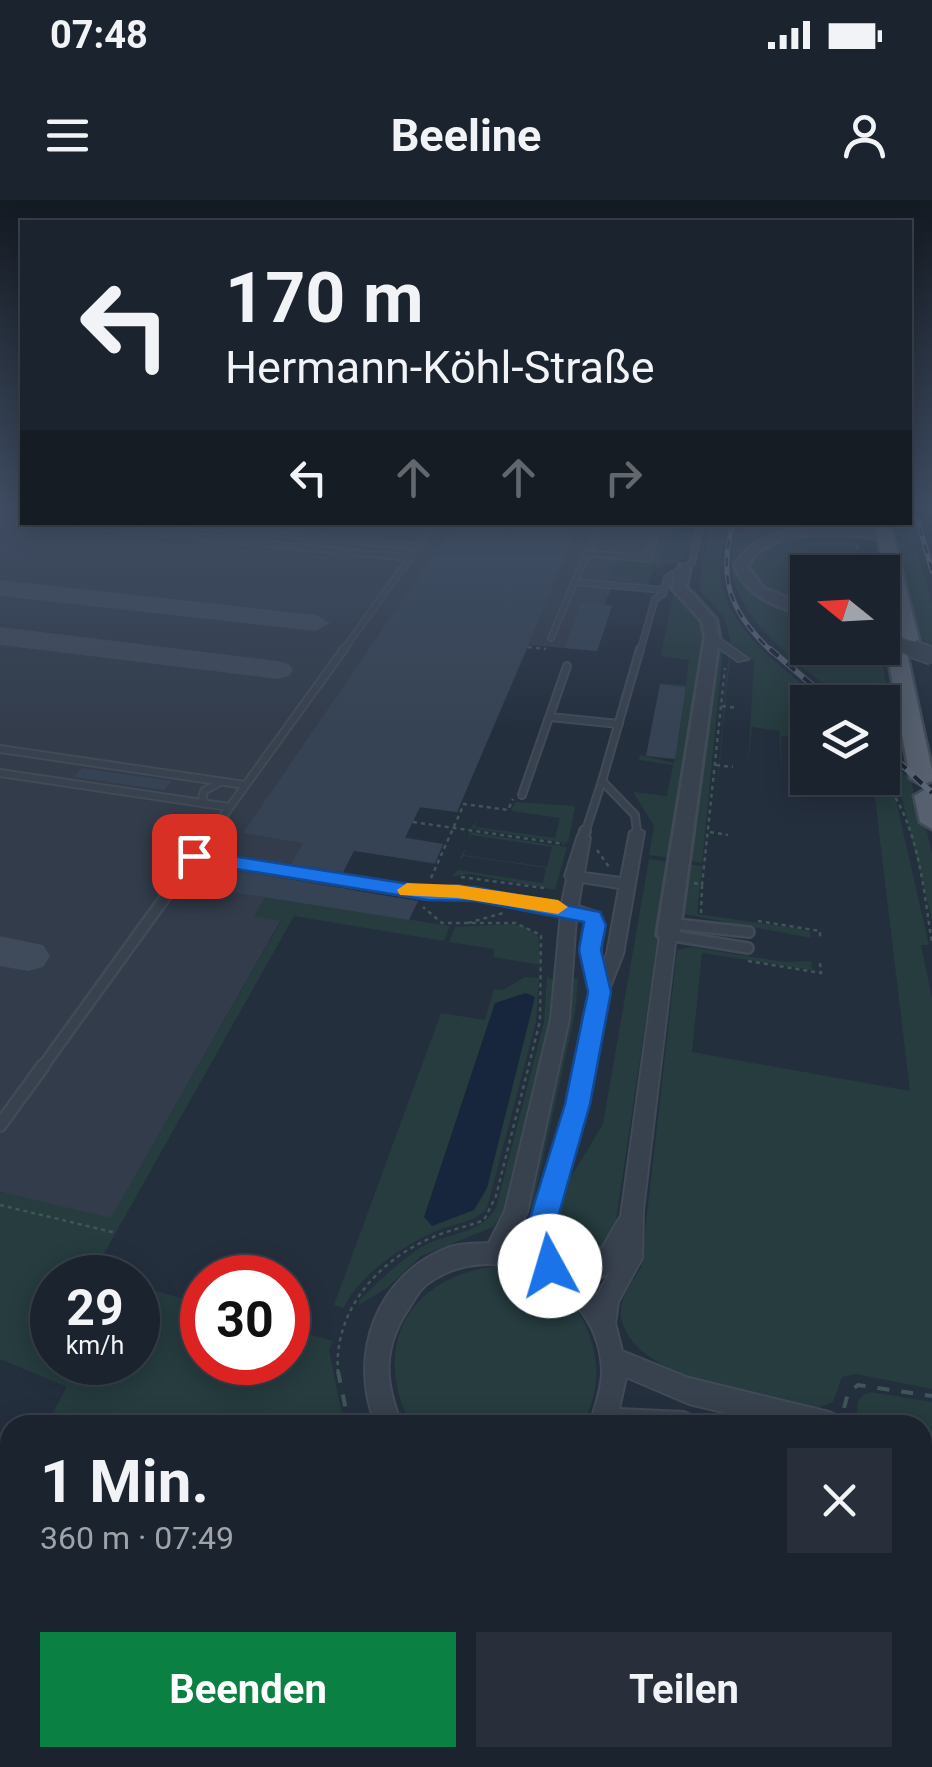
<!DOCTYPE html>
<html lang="de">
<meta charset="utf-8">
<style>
body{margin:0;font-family:Roboto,sans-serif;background:#282f3a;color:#f1f3f6;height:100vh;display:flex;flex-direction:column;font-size:38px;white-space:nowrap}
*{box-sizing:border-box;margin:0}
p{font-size:32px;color:#a0a4aa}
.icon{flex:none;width:55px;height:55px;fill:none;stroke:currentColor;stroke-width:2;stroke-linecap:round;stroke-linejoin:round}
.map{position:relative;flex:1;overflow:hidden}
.sheet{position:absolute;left:0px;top:1215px;width:932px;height:352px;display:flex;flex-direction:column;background:#1b232e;border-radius:30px 30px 0 0;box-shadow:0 5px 25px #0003,0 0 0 2px #39404a}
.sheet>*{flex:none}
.guide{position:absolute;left:20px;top:20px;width:892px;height:305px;border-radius:0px;box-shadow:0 5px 25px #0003,0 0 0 2px #39404a;background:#1b232e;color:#f1f3f6;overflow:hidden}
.needle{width:65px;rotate:288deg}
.tools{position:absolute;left:790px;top:355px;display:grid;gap:20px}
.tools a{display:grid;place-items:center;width:110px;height:110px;border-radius:0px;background:#1b232e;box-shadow:0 5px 25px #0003,0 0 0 2px #39404a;font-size:50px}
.speed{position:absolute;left:30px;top:1055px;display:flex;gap:20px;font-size:50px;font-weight:700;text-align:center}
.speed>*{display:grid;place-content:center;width:130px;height:130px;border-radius:50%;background:#1b232e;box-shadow:0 5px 25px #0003,0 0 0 2px #39404a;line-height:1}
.speed small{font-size:25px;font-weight:400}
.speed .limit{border:15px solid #d22;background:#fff;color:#111}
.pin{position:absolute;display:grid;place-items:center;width:85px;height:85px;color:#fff;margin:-42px;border-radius:20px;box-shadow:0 5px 15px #0006}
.me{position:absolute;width:110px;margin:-55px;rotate:354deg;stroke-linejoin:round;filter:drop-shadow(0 0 8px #0008)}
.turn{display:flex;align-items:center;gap:35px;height:210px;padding:0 40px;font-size:45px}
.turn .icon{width:130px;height:130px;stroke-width:2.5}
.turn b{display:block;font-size:70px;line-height:85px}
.lanes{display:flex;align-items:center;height:95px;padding:0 40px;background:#0003;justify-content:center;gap:50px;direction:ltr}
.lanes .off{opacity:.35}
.round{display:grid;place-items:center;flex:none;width:105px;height:105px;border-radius:0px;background:#282f3a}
.head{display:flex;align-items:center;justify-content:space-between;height:170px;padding:0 40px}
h1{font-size:60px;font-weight:700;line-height:75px}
.button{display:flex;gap:20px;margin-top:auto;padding:20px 40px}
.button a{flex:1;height:115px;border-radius:0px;background:#0b8043;color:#fff;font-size:40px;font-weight:700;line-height:115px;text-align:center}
.button a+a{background:#282f3a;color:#f1f3f6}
.status{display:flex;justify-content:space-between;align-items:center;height:70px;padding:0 50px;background:#1b232e;direction:ltr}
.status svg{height:28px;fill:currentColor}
header{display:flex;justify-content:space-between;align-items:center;height:130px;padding:0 40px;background:#1b232e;font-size:45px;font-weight:700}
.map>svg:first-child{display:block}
</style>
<div class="status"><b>07:48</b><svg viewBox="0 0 49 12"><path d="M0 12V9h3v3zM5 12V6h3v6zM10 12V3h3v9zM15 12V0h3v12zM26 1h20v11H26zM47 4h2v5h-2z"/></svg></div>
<header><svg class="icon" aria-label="menu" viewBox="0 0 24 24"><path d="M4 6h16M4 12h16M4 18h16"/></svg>Beeline<svg class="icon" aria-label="person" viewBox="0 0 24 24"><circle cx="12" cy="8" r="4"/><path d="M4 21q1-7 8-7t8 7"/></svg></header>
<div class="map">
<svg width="932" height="1567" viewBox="0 0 932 1567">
<rect width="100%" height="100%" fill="#242f3e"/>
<polygon fill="#323c4b" points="0,310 22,310 22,322 674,323 663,366 622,374 634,375 632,381 611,388 605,405 612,406 597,451 529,445 457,612 417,607 407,629 403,637 443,644 435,664 346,649 350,658 342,674 286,664 278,677 355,690 344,711 265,698 281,720 111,1019 0,992"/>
<g fill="#263c3f">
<path d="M670,323H674L673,329L694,333C688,367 679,358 652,371L649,384L662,388L615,383L616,380L632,381L633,375L616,373L612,383L589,380L607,381L617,360L660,364Z"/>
<path d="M709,323H728C725,340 719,359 721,377C726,430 787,471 824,502H808L807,539L781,536V570L779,531L752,527L748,566L754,460L730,458L713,632L730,440L724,417L699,390Z"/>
<path d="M760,323H843L807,325L803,331L754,343L738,358C733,392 783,404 807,416L808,448H880L890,507L883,515L882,502H845C793,457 708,405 737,330L750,331Z"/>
<polygon points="887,323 910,323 932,404 932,451 916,445"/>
<path d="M826,336L854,338L860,372H808L807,409L772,393L752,373L750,360C770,338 798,335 826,336Z"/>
<polygon points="670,387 694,389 719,416 724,440 702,663 649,655 654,626 633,592 667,596 673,565 639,560 640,555 674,563 686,487 655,483 686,485 689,460 661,456 674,390"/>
<polygon points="882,553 911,580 919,617 924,618 932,654 932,719 901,595 883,575"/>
<path d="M841,578H878L895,596L929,745H921L932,798V1189L856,1174L842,1177L833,1202L818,1208C766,1195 632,1181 621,1117C618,1099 633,1082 641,1067L677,750L691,747L785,762L811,761L812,770L702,753L692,852L910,891L874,590L865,589L864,581Z"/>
<polygon points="515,602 575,606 568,643 471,628 476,621 475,627 555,638 560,618 511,611"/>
<polygon points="470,632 567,647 555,690 471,674 452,676 458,670 543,683 546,668 464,656 459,660 465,649 464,655 547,667 552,647 471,635 468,641"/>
<polygon points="649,659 702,666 697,714 800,729 810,732 811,738 673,712 661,718 613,1041 585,1064 576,1063 563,1042 558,1023 562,992 603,924"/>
<polygon points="265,697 450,726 444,741 294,716 93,1073 108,1077 52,1078 52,1162 138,1162 138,1086 202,1104 202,1162 288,1162 288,1128 333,1141 329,1150 344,1225 46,1225 67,1187 0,1159 0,992 111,1018 281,721 254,716"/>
<polygon points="509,724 524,726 538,736 541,765 494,757 494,749 449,742 455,727"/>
<path d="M525,777L539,778L536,822L487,1008C475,1022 460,1022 444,1028C411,1040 357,1075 344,1108L334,1105L441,813L485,820L494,789L503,790Z"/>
<path d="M547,777L554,780L551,823L509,1003L493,1027L421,1056L387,1088L359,1105V1101C378,1082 397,1063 420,1048C445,1032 480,1036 496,1008L544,822Z"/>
<polygon points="572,778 578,779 575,813 532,1009 525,1007 569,812"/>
<path d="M500,1066C522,1071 540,1076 558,1090C596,1119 610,1186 580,1225H411C369,1144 411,1074 500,1066Z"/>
<path d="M870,1192L932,1202V1237L923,1235L922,1225H885L858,1218C856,1205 856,1197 870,1192Z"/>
<polygon points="10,1286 10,1558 361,1558 359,1567 0,1567 0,1453 4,1445 0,1443 0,1303"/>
<polygon points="923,1322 932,1324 932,1567 425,1567 427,1558 922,1558"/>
</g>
<polygon fill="#17263c" points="526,793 535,797 487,988 474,1010 432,1026 424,1017 495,803"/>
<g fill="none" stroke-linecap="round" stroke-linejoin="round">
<g fill="#3f4a5a" fill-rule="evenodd">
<polygon points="0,380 316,415 330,423 316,431 0,396"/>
<polygon points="0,427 278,461 289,464 293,470 289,476 278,479 0,445"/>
<polygon points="0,736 43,745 50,756 43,767 28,771 0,766"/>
</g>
</g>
<g fill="#364354">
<polygon points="456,322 580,322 457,612 420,607 405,638 443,644 435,663 354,651 343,672 291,664 303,643 243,633"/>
<polygon points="581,403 612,406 597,451 565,448"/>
<polygon points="660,484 686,487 675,559 646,556"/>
<polygon points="82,568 172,581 164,590 74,577"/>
<polygon points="219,668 418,701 409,720 206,688"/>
</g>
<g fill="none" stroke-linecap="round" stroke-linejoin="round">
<defs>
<g id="service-far4">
<polyline points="0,317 22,320"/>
<polyline points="51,322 410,358"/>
<polyline points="159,322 418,347"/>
<polyline points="749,329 756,322"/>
<polyline points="588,353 648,359 658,322"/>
<polyline points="575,382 664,390"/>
<polyline points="551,438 600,322"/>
<polyline points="342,452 436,322"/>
<polyline points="640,452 655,399 663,394 667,378 692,363 701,322"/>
</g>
<g id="service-far3">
<polyline points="550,517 619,524"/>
<polyline points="0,549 245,585"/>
<polyline points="0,573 229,607"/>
<polyline points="522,595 567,466"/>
<polyline points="206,604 202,598 204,591 220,582"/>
<polyline points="637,632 635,615 602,581 640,449"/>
<polyline points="211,633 344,449"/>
<polyline points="585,633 602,581"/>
</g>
<g id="service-far2">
<polyline points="583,638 585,631"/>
<polyline points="194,656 428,694 458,691"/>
<polyline points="673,729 676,724 749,732"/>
<polyline points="668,735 748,748"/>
<polyline points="41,869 213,631"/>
</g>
<polyline id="service-far1" points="0,925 43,866"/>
<g id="service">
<polyline points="0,1494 10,1473"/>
<polyline points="191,1567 195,1558"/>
</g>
<g id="minor">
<polygon points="708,436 716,436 748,459 738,461 708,440"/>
<path d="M637,628L644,632L623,754L608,792L587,904L554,1021L561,1065L565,1068C606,1058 601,1046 621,1016L660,735L662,731H674L676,735L643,1010L642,1058L618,1102L615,1123L622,1151L689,1178L829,1212L838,1216L842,1225H777L689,1204L626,1177L619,1209L684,1212L693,1216L697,1225H590C594,1209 602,1189 602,1172C601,1086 496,1033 427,1084C419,1090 414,1100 409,1108C382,1148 384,1182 402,1225H376C347,1154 377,1074 450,1047C462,1043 476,1044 489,1043L505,1011L551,819L561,713L458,696L450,691L458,686L562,703L567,679L565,676L578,635L583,633L590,638L584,673L621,678L630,632ZM582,682L619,688L607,754L602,765C597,745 606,730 599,713L578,706ZM576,717L586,720L582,750L590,792L567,904L532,1021L537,1052L511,1045L527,1012L569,819ZM609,1074L597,1096L587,1083Z"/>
<polygon points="922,1235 932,1237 932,1263 922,1261"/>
<polygon points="922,1271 932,1273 932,1299 922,1297"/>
<polygon points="393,1558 425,1558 422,1567 390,1567"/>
</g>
<g id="tertiary">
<path d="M828,328L885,330L891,334L885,338C844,335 771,323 747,366L763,388L808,407V416C777,407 747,397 735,366C754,332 791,330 828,328Z"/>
<polygon points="680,365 690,368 686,387 716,420 719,438 679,735 668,742 657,735 705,438 702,421 672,388"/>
</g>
<g id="primary">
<polygon points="874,322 890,322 920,444 906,449 932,570 932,581 922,585 910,578 886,447 900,442"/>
<polygon points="926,589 932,590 932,629 920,622 914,596"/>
</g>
</defs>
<use href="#service-far4" stroke="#414a57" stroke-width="8"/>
<use href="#service-far3" stroke="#414a57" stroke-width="10"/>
<use href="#service-far2" stroke="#414a57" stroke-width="14"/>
<use href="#service-far1" stroke="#414a57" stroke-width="16"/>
<use href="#service" stroke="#414a57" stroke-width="19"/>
<use href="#minor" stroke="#414a57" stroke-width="4"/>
<use href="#tertiary" stroke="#414a57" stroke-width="6"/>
<use href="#primary" stroke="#414a57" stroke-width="5"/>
<g stroke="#3f5557" stroke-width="2.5" stroke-dasharray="4 4" stroke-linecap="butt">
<polyline points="857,345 863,372"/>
<polyline points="528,447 546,449"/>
<polyline points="722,506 738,508"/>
<polyline points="716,565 733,567"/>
<path d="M882,578C919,623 923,688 932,743"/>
<polyline points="413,622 564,644"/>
<polyline points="710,632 728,635"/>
<polyline points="597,650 609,667"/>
<polyline points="461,677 544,688"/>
<polyline points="431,678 464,604 508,610 513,599"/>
<polyline points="694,683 702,685 725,468"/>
<polyline points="701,713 702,686"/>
<polyline points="758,721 820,731 820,739"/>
<polyline points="468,723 503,713"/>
<polyline points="748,761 821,773 820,763"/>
<polyline points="0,1005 116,1033"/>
<path d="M338,1173C333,1112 377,1061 431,1038C448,1030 467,1027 484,1020L496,996L540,821L541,735L515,723H442L423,707"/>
</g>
<g stroke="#3f5557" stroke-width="4" stroke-dasharray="12 12" stroke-linecap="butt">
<polyline points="338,1171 349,1225"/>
<polyline points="844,1208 848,1193 858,1185 932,1196"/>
<polyline points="922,1316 932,1318"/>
<polyline points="904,1558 911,1567"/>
<polyline points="365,1567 367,1558"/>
</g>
<use href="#service-far4" stroke="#38414e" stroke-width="5"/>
<use href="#service-far3" stroke="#38414e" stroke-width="6"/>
<use href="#service-far2" stroke="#38414e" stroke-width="9"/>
<use href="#service-far1" stroke="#38414e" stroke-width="11"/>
<use href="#service" stroke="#38414e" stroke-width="14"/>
<use href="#minor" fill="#38414e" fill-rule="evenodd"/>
<use href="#tertiary" fill="#38414e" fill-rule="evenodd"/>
<use href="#primary" fill="#56606e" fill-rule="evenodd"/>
<defs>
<g id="rail-far1">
<polyline points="915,310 932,371"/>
<path d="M733,322C718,379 729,411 772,452"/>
</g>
<g id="rail">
<polyline points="770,449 832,502"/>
<polyline points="882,546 932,593"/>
</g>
</defs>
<use href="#rail-far1" stroke="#5a6575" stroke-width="5"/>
<use href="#rail" stroke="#5a6575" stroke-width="6"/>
<use href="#rail-far1" stroke="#1d2633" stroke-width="2.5" stroke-dasharray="9" stroke-linecap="butt"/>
<use href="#rail" stroke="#1d2633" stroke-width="4" stroke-dasharray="11" stroke-linecap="butt"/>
<defs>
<polyline id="tertiary-bridge-far1" points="882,438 920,452"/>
<polyline id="tertiary-bridge" points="913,449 932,456"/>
</defs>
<use href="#tertiary-bridge-far1" stroke="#414a57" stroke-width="15" stroke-linecap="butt"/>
<use href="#tertiary-bridge" stroke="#414a57" stroke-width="20" stroke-linecap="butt"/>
<use href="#tertiary-bridge-far1" stroke="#38414e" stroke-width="12"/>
<use href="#tertiary-bridge" stroke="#38414e" stroke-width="16"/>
</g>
<linearGradient id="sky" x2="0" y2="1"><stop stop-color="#141a22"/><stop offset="0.58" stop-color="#3f4d63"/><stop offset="1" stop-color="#3f4d63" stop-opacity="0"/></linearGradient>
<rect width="932" height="530" fill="url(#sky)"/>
<polygon fill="#1a73e8" stroke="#114b97" stroke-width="2.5" points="194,650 428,687 475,687 600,712 606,725 601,750 611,792 590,904 557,1021 565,1066 560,1076 550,1080 539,1076 529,1021 565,904 588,792 579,750 584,722 475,701 428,700 187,661 187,652"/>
<polygon fill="#f59e0b" points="407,683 458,685 558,700 568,707 558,714 458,698 400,695 397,690"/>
</svg>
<div class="tools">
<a><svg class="needle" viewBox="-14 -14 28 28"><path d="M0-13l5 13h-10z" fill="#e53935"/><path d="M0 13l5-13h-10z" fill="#a0a4aa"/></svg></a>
<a><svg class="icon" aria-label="layers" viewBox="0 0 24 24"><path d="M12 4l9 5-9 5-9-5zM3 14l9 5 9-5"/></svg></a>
</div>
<div class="speed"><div>29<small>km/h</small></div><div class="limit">30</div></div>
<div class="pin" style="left:194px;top:656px;background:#d93025"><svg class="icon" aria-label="arrive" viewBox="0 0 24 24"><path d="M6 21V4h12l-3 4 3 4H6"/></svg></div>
<svg class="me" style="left:550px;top:1066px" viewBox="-20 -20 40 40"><circle r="19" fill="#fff"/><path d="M0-13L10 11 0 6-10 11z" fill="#1a73e8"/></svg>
<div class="guide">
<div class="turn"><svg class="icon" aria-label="left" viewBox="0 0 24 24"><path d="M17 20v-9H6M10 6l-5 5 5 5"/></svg><div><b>170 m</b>Hermann-Köhl-Straße</div></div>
<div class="lanes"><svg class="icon" aria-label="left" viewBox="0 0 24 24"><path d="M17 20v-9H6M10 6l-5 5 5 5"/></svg><svg class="icon off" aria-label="ahead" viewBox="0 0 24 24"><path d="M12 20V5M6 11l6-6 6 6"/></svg><svg class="icon off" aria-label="ahead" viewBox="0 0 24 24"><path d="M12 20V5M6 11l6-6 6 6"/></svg><svg class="icon off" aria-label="right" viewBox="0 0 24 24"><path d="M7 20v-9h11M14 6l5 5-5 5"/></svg></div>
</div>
<section class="sheet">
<div class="head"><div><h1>1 Min.</h1><p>360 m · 07:49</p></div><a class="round"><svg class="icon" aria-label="close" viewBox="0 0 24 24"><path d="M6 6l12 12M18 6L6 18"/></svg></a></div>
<div class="button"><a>Beenden</a><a>Teilen</a></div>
</section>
</div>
